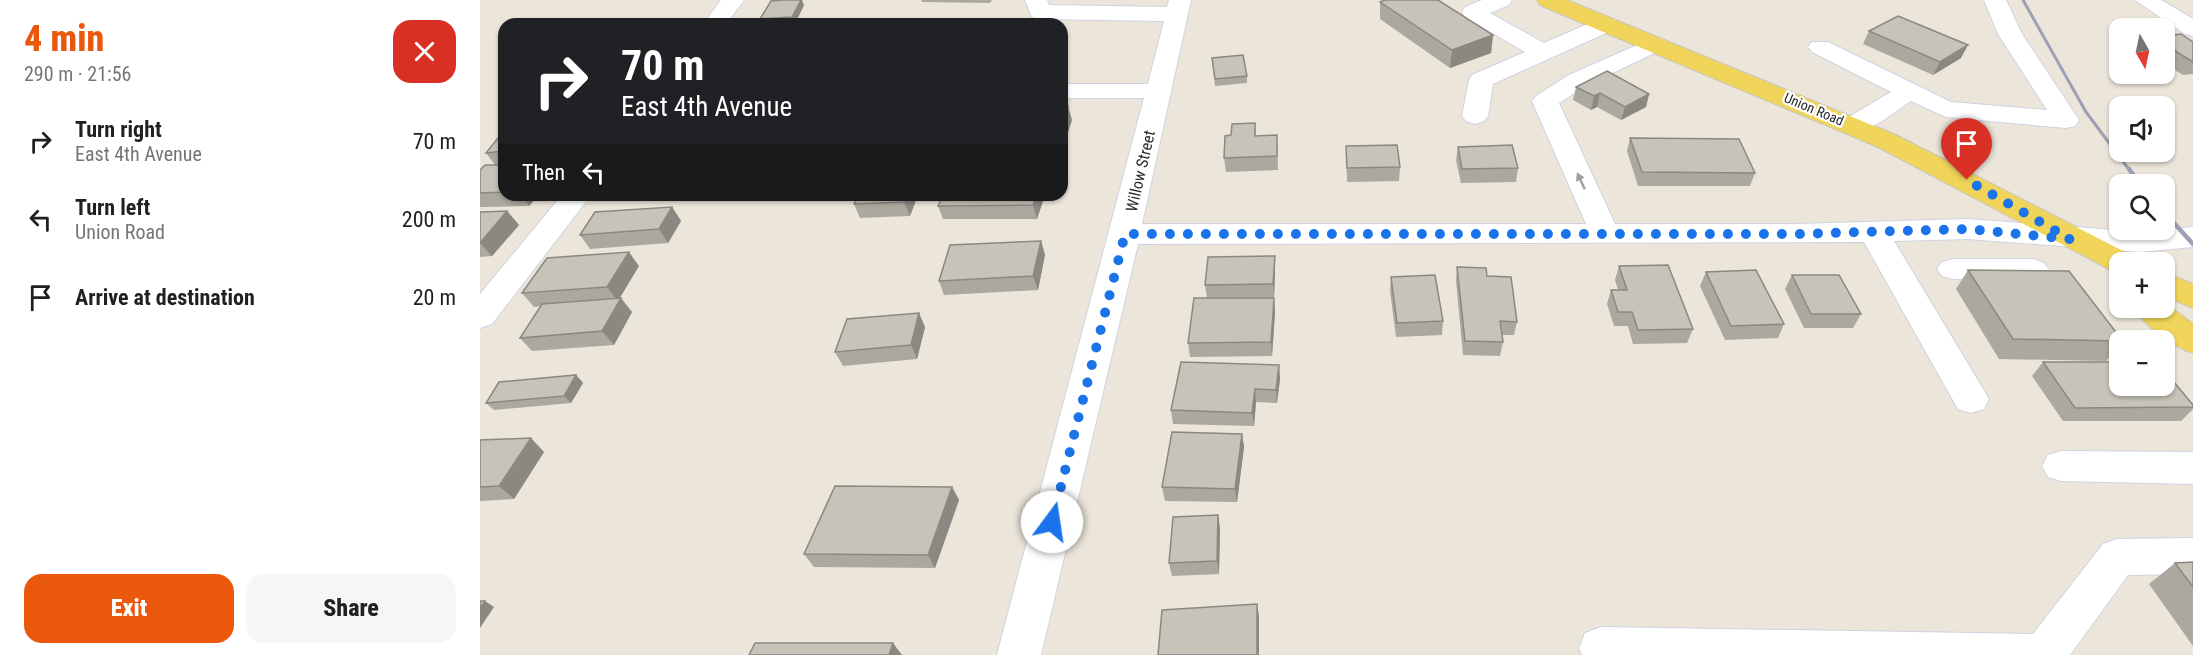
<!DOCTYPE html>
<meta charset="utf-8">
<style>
body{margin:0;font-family:"Roboto Condensed",sans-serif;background:#f6f6f6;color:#202124;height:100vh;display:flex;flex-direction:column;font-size:22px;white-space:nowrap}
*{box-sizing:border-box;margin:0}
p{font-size:20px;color:#757577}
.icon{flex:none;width:33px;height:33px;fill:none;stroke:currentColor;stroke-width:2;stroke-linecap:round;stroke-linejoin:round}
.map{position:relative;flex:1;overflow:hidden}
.panel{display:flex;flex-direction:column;background:#fff;width:480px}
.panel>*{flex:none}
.banner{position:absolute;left:18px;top:18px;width:570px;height:183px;border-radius:18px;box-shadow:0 2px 4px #0004;background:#202124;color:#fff;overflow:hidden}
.needle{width:39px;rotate:171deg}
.buttons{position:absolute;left:1629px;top:18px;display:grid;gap:12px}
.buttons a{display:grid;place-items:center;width:66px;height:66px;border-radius:12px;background:#fff;box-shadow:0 2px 4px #0004;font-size:30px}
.pin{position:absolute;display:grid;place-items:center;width:51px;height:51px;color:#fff;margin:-62px -26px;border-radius:50% 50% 50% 0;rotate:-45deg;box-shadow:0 0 6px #0007}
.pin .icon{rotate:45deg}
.me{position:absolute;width:66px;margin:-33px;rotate:14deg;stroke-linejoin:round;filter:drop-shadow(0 0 4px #0008)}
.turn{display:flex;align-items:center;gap:21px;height:126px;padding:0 24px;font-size:27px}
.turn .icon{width:78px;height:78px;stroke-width:2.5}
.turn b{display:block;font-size:42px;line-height:51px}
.then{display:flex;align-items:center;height:57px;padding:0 24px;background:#0003;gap:12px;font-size:22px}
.round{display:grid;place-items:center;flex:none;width:63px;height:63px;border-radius:18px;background:#f6f6f6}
.head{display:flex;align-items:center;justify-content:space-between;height:102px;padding:0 24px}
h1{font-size:36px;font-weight:800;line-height:45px;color:#ea580c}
.cta{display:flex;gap:12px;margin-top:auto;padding:12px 24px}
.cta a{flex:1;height:69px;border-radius:18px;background:#ea580c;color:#fff;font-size:24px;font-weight:800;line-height:69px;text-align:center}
.cta a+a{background:#f6f6f6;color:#202124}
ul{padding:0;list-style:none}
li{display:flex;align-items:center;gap:18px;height:78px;padding:0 24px}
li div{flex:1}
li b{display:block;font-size:22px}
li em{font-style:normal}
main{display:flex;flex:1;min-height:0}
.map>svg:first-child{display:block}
</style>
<main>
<section class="panel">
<div class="head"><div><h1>4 min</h1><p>290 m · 21:56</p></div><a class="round" style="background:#d93025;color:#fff"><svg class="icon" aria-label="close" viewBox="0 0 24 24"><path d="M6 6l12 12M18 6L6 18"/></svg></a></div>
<ul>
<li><svg class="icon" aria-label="right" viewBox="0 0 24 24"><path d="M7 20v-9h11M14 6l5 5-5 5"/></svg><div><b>Turn right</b><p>East 4th Avenue</p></div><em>70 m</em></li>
<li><svg class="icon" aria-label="left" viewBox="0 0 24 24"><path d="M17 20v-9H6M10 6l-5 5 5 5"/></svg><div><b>Turn left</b><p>Union Road</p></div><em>200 m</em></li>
<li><svg class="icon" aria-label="arrive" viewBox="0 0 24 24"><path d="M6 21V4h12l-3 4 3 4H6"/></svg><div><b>Arrive at destination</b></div><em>20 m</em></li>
</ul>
<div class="cta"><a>Exit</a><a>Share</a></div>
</section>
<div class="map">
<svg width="1713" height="655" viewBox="0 0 1713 655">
<rect width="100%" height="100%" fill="#ebe5da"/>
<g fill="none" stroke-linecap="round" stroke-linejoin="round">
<defs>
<g id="minor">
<polygon points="241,0 264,0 246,24 223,24"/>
<polygon points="545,0 567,0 569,5 687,7 689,0 711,0 662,224 1106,224 1052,101 1056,96 1089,75 1175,37 1183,39 1187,44 1183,49 1107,85 1079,103 1135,224 1317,224 1488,219 1660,232 1713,227 1713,247 1660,252 1488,239 1414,241 1509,399 1504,409 1491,413 1478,409 1384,242 658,244 561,655 517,655 664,98 582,98 582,84 668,84 684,21 560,19 552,17"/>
<polygon points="1002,0 1032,0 1029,5 1010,13 1064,43 1119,19 1135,19 1138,24 1135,29 1013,84 1008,116 1004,121 995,124 986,121 982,116 989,80 992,75 1045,52 985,17 982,12 985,7"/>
<path d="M1504,0H1526L1542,34L1599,120L1595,126L1586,128L1466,117L1431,101C1412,113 1387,137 1364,132L1360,126L1364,120L1411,92L1332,52L1328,47L1332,42H1348L1471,102L1567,110L1518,34Z"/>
<polygon points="1655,0 1681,0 1713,19 1713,36 1705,34"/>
<polygon points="82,195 111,195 12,324 0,328 0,294"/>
<polygon points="1473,259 1553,259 1564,263 1569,270 1564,277 1553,281 1473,279 1462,276 1457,269 1462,262"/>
<polygon points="1581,451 1713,452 1713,484 1581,481 1568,477 1562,466 1568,455"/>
<polygon points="1713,538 1713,574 1648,575 1590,655 1102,655 1099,648 1105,633 1121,627 1553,634 1623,544 1637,539"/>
</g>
<g id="major">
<polygon points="1057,0 1087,0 1416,135 1651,255 1655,262 1640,262 1640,272 1629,269 1398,147 1102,23 1060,5"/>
<polygon points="1684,272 1713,284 1713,308 1684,296"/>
<path d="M1684,302L1713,324V353C1693,347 1665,326 1654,308H1684Z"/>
</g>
</defs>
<use href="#minor" stroke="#d0d2e2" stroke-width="2"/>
<use href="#major" stroke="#c7c7c7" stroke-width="2"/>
<use href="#minor" fill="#fff" fill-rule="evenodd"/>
<use href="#major" fill="#f0d55a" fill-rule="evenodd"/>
<polyline stroke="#9d9fb3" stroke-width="3" points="1543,0 1606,112 1650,171"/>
<g stroke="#9d9fb3" stroke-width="4.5">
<polyline points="1649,169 1660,184"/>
<polyline points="1684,212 1713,244"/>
</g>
</g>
<g fill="#aba89f">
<polygon points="441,0 512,0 510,3 442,2"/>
<polygon points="900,2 1013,35 1011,53 970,68 900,19"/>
<polygon points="324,5 315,24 282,24 280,19"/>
<polygon points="1389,31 1481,58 1453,75 1383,44"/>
<polygon points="1684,36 1713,42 1713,74 1703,75 1684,63"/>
<polygon points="732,58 767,76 767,83 735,86"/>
<polygon points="1096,87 1169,94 1166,107 1141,120 1117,107 1111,110 1093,100"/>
<polygon points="775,123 776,136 797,135 798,170 746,172 744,158 751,135"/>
<polygon points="24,138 24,195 59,195 49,206 0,207 0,170 15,165 6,153"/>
<polygon points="1150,138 1275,173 1270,186 1158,186 1147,151"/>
<polygon points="866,146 920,167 919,181 867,182"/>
<polygon points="978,147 1038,168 1036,182 981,183 976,160"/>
<polygon points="131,195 181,195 133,198"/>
<polygon points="438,195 430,216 380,218 374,204"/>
<polygon points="463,195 565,195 557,219 463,219 458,206"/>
<polygon points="192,207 201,221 188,243 110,249 100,235"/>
<polygon points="27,211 39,225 12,256 0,257 0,212"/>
<polygon points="561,241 565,255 558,290 464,295 459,281"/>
<polygon points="159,266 139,298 152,312 134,345 52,351 40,338 61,306 54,307 42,293"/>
<polygon points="1139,266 1213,329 1207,343 1153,344 1148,326 1134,326 1127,304 1131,290 1138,290 1135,280"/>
<polygon points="977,267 1037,322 1034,335 1022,335 1023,342 1020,356 983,355 976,281"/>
<polygon points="795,270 794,298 795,312 792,356 710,357 708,343 727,298 725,285"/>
<polygon points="1488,270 1640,340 1640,345 1626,361 1519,359 1476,289"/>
<polygon points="1226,272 1304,324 1298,338 1245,340 1220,286"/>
<polygon points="1312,275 1381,314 1373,328 1324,328 1305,289"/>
<polygon points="911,277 963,321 962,335 916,337 910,291"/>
<polygon points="445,327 437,359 363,366 355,352"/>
<polygon points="1563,362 1713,405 1713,409 1701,421 1583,421 1552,376"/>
<polygon points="799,365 800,379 797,403 776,402 774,426 693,424 691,410"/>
<polygon points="96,375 103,383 91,403 14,410 6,403"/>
<polygon points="762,434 764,447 757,502 685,501 682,487"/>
<polygon points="0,440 64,452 34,499 0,501"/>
<polygon points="472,487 479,500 455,568 334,567 324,554"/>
<polygon points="740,528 739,574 692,576 689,563"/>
<polygon points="1713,562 1713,646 1669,584 1695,563"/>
</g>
<g fill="#8b8882">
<polygon points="321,0 322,0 324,5 315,24 312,17"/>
<polygon points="180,19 183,24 175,24"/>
<polygon points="1013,35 1011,53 970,68 972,50"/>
<polygon points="1488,45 1481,58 1453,75 1460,62"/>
<polygon points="1120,93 1117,107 1111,110 1114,96"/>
<polygon points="1169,94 1166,107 1141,120 1145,107"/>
<polygon points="588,106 592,120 582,152 582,128"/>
<polygon points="41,195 59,195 49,206"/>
<polygon points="427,195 438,195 430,216 424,202"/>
<polygon points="557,195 565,195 557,219 553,205"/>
<polygon points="192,207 201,221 188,243 179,229"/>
<polygon points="27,211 39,225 12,256 0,243"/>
<polygon points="561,241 565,255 558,290 553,276"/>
<polygon points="149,252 159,266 138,301 127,287"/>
<polygon points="795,256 795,270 794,298 793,284"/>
<polygon points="141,298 152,312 134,345 122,331"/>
<polygon points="794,298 795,312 792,356 791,342"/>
<polygon points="439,313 445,327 437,359 431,345"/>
<polygon points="799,365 800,379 797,403 796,390"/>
<polygon points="96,375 103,383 91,403 84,396"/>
<polygon points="775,389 776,402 774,426 772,413"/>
<polygon points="762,434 764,447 757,502 755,489"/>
<polygon points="51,438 64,452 34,499 19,486"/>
<polygon points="472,487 479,500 455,568 448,555"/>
<polygon points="738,515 740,528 739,574 737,561"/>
<polygon points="5,601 14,607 0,628 0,608"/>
<polygon points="777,604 779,616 779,655 777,655"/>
<polygon points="413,643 422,655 409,655"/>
</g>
<g fill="#c7c3b9" stroke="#8b8882" stroke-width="1.5">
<polygon points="302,0 321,0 312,17 280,19 291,1"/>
<polygon points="905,0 958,0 1013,35 972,50 900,2"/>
<polygon points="1418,16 1488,45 1460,62 1389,31"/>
<polygon points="151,19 180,19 175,24 146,24"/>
<polygon points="1701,34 1713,42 1713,62 1684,44 1684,36"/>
<polygon points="763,55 767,76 735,79 732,58"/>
<polygon points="1127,71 1169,94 1145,107 1120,93 1114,96 1096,87"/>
<polygon points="588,106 582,128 582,107"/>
<polygon points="775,123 775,136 797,135 797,156 744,158 745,136 751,135 752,124"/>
<polygon points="18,138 24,138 24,151 6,153"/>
<polygon points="1150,138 1259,139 1275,173 1162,172"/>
<polygon points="917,145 920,167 867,168 866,146"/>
<polygon points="1032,145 1038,168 982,169 978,147"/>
<polygon points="5,165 24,165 24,192 0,193 0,170"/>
<polygon points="378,195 427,195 424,202 374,204"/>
<polygon points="463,195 557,195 553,205 458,206"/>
<polygon points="192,207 179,229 100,235 115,212"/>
<polygon points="27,211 0,243 0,212"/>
<polygon points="561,241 553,276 459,281 470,245"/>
<polygon points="149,252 127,287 42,293 67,258"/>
<polygon points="795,256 793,284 725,285 728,257"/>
<polygon points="1188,265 1213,329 1158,330 1152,312 1138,312 1131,290 1147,290 1139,266"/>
<polygon points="977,267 1006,268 1007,276 1031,277 1037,322 1020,321 1023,342 985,341"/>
<polygon points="1276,270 1304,324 1251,326 1226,272"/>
<polygon points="1488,270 1589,271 1642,340 1640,340 1640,341 1533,339"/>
<polygon points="955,275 963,321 917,323 911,277"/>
<polygon points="1312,275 1359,275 1381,314 1331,314"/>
<polygon points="141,298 122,331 40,338 62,304"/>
<polygon points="714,298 794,298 791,342 708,343"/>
<polygon points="439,313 431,345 355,352 367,319"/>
<polygon points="701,362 799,365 796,390 775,389 772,413 691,410"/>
<polygon points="1563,362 1640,362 1640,386 1684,386 1684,370 1713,405 1713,407 1595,408"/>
<polygon points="96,375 84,396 6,403 19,382"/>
<polygon points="692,432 762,434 755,489 682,487"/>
<polygon points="51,438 19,486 0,487 0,440"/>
<polygon points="355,486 472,487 448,555 324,554"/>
<polygon points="738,515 737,561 689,563 693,517"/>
<polygon points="1713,562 1713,587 1695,563"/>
<polygon points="0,601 5,601 0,608"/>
<polygon points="777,604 777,655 678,655 682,610"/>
<polygon points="275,643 413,643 409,655 269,655"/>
</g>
<defs><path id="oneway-solid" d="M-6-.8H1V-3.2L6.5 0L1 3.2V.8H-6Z" transform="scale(1.5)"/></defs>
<use fill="#9f9f9f" href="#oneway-solid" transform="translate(1101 181) rotate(-115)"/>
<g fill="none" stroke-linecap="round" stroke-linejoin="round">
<polyline stroke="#1a73e8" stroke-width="10" stroke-dasharray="0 18" points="572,522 645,234 1317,234 1488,229 1590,239 1487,180"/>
</g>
<g text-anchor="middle" stroke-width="4.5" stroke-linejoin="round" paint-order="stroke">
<g font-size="14" fill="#292929" stroke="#fff">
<text transform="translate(1334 109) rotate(23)" y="5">Union Road</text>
</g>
<g font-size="16" fill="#292929" stroke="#fff">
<text transform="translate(660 171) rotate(-77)" y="6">Willow Street</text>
</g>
</g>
</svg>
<div class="buttons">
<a><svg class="needle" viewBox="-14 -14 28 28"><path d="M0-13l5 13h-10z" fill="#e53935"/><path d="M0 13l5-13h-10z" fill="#757577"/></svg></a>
<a><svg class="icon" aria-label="sound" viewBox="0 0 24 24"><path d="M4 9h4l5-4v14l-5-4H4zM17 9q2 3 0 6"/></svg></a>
<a><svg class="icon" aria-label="search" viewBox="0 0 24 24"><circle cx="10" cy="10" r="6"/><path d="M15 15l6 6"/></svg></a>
<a>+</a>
<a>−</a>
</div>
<div class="pin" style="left:1487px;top:180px;background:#d93025"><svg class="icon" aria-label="arrive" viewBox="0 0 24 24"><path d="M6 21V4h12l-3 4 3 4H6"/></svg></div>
<svg class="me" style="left:572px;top:522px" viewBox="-20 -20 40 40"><circle r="19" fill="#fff"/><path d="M0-13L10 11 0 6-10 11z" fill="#1a73e8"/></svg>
<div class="banner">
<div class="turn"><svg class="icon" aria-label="right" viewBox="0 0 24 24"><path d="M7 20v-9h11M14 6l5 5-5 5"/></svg><div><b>70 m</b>East 4th Avenue</div></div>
<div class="then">Then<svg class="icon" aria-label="left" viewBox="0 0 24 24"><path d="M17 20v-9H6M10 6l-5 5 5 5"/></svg></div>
</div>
</div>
</main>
